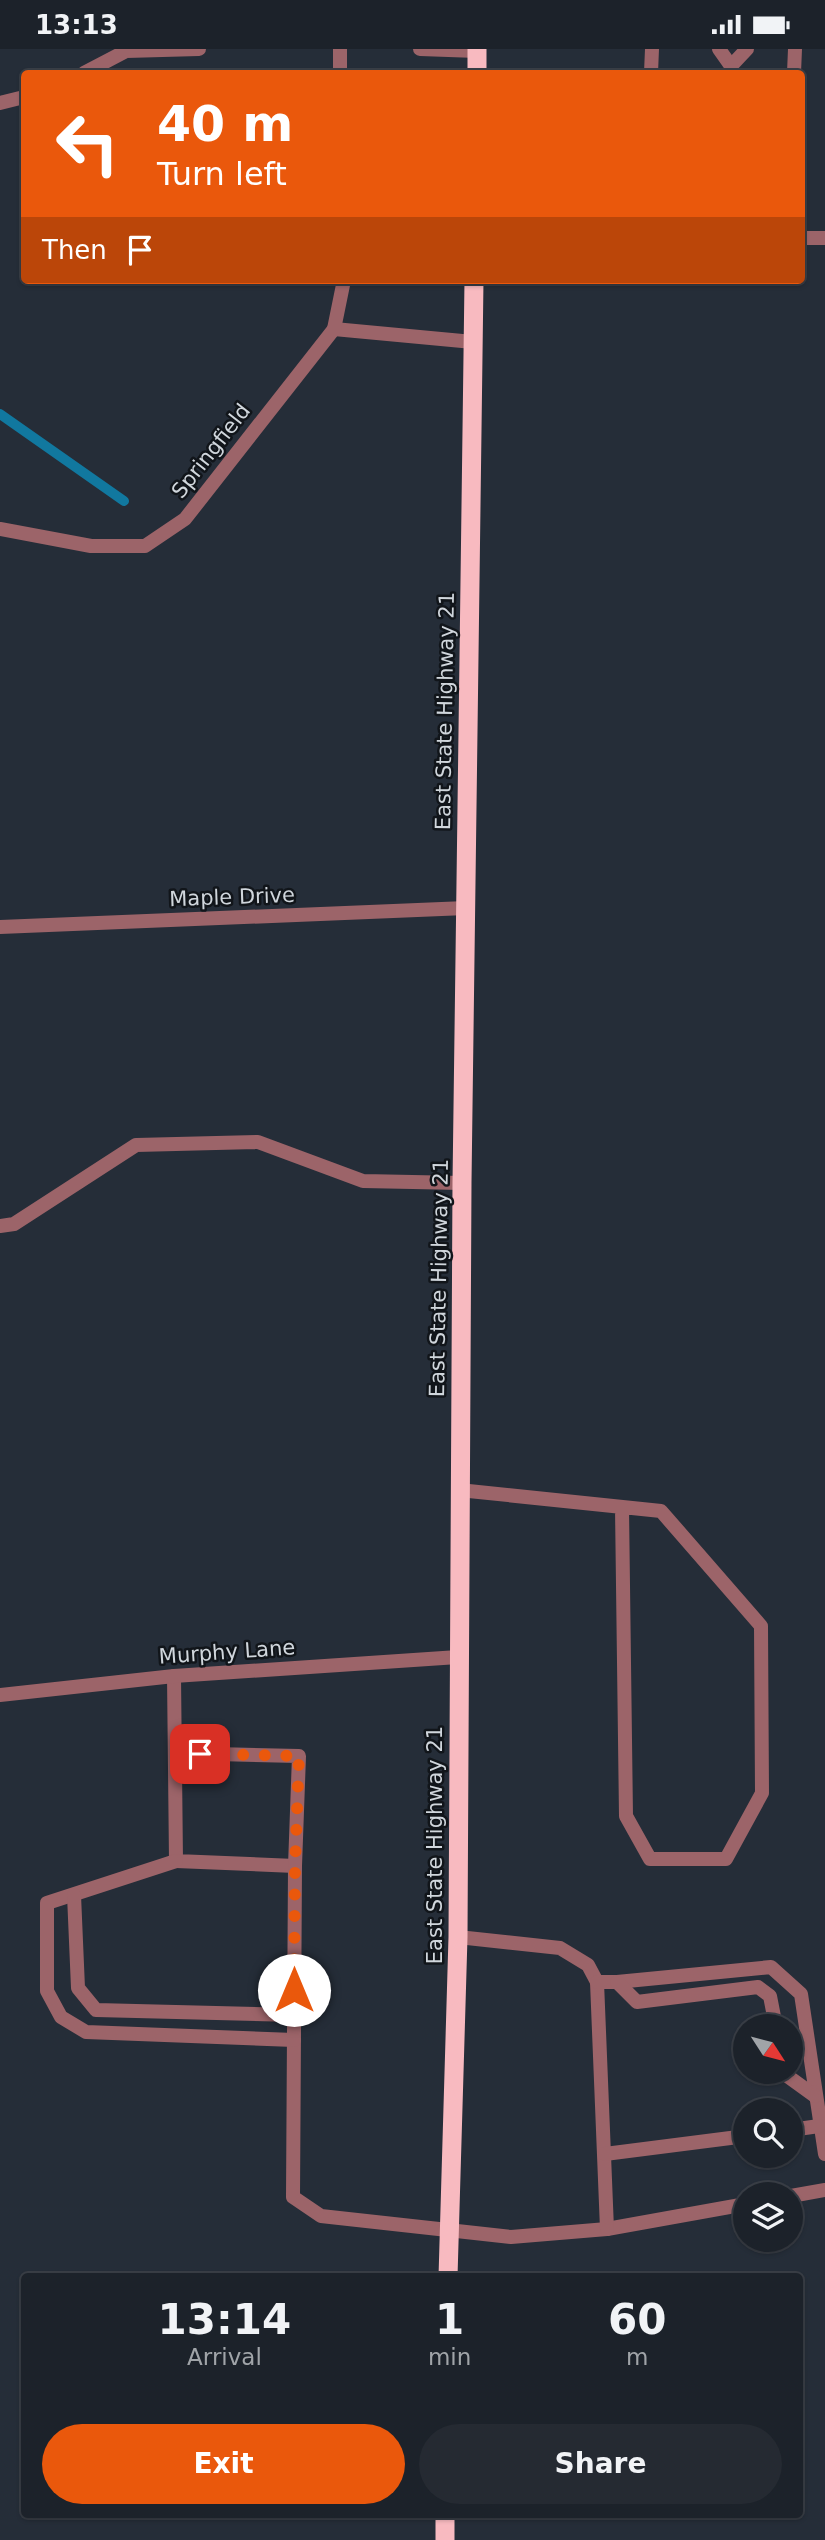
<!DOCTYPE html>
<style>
body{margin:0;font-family:"DejaVu Sans",sans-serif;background:#252a32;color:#f1f3f6;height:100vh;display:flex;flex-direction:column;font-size:26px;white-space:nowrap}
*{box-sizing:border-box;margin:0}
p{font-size:23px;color:#a0a4a8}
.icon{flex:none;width:38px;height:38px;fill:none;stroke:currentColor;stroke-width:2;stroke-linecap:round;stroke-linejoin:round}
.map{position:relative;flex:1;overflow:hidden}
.panel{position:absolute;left:21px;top:2224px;width:782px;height:245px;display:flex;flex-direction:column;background:#1c222a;border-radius:7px;box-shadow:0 2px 5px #0004,0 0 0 2px #3a3f47}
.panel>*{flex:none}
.banner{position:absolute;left:21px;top:21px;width:784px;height:214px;border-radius:7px;box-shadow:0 2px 5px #0004,0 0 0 2px #3a3f47;background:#ea580c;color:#fff;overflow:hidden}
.needle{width:46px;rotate:126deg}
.buttons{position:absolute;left:733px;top:1965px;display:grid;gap:14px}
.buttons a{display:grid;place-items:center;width:70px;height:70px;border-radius:50%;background:#1c222a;box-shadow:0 2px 5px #0004,0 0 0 2px #3a3f47;font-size:35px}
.pin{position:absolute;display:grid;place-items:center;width:60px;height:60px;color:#fff;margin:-30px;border-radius:14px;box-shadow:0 4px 10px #0006}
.me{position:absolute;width:77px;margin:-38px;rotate:0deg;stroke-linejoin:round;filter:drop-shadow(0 0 5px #0008)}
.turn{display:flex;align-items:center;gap:24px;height:147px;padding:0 21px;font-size:32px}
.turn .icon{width:91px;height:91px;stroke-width:2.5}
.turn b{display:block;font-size:49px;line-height:60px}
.then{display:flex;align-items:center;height:66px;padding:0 21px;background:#0003;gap:14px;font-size:26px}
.eta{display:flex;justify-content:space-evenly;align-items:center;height:119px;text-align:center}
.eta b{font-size:42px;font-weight:700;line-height:49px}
.button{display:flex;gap:14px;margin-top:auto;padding:14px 21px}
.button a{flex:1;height:80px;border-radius:42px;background:#ea580c;color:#fff;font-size:28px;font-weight:700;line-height:80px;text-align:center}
.button a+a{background:#252a32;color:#f1f3f6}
.status{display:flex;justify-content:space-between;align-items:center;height:49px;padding:0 35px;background:#1c222a;direction:ltr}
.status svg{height:19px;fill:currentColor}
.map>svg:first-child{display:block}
</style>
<div class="status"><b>13:13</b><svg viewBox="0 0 49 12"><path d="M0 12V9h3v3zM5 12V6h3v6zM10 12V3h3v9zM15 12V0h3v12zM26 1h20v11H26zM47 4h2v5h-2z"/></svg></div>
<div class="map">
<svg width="825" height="2491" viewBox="0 0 825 2491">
<rect width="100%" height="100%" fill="#252d38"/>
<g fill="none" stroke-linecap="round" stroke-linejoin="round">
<polyline stroke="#11789f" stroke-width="10" points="0,365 124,452"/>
<g stroke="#9c6469" stroke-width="14">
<polyline points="340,0 340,24"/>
<polyline points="420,0 477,2"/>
<polyline points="719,0 731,17"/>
<polyline points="84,24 126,2 199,0"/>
<polyline points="651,24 652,0"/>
<polyline points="731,24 731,17 747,0"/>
<polyline points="794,24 795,0"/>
<polyline points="0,54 24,48"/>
<polyline points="334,280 473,293"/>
<polyline points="0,480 91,497 145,497 185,470 334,280 344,231"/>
<polyline points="0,1177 14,1175 136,1096 258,1093 363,1132 462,1134"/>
<polyline points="459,1441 661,1462 761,1577 762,1744 726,1810 650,1810 626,1767 622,1459"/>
<polyline points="174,1627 176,1812 295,1817 293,2148 321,2167 511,2188 607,2180 746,2155"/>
<polyline points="175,1704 299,1707 295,1817"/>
<polyline points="176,1812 47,1854 47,1942 61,1968 86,1983 294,1991"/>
<polyline points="74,1846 78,1939 96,1961 294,1966"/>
<polyline points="458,1888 560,1899 588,1916 597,1933 607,2180"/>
<polyline points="597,1933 617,1933 771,1918 801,1945 825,2105"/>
<polyline points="617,1933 637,1953 758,1938 770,1947 776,1978"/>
<polyline points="785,2023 786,2026 815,2047"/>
<polyline points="791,2081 819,2077"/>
<polyline points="605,2105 746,2087"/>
<polyline points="791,2147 825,2141"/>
</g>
<g stroke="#9c6469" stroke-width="14">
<polyline points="802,189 825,189"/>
<polyline points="0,878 466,859"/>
<polyline points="0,1646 174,1627 458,1608"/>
</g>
<g stroke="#f8bac0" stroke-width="19">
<polyline points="477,24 477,0"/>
<polyline points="448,2228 458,1888 462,1134 474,231"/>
<polyline points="445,2491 445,2466"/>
</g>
</g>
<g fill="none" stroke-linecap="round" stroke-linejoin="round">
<polyline stroke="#ea580c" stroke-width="12" stroke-dasharray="0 21.6" points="200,1705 299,1707 295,1817 294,1941"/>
</g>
<g text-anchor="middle" stroke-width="5" stroke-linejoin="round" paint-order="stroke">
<g font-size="21" fill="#d0d6dc" stroke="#11151a">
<text transform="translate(211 402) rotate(-52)" y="7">Springfield</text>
<text transform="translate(445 662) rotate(-89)" y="7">East State Highway 21</text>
<text transform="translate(232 848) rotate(-2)" y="7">Maple Drive</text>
<text transform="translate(439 1229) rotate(-89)" y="7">East State Highway 21</text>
<text transform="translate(227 1603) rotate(-4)" y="7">Murphy Lane</text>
<text transform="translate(435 1796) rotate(-90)" y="7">East State Highway 21</text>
</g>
</g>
</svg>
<div class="buttons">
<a><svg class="needle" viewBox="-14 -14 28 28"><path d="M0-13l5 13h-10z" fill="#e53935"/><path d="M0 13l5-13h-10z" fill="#a0a4a8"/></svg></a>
<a><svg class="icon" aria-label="search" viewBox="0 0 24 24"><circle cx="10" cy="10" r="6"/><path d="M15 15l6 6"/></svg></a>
<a><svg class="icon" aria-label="layers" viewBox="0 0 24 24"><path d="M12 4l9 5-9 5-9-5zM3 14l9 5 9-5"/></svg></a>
</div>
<div class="pin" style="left:200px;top:1705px;background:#d93025"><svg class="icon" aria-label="arrive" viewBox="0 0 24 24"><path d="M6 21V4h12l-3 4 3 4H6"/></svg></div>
<svg class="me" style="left:294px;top:1941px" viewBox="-20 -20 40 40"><circle r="19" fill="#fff"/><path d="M0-13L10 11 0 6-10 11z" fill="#ea580c"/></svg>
<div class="banner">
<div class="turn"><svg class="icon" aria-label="left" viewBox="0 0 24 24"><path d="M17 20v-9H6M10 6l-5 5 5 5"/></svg><div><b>40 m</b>Turn left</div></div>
<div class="then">Then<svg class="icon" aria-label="arrive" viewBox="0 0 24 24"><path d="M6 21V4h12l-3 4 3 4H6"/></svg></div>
</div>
<section class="panel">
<div class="eta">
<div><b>13:14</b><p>Arrival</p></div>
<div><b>1</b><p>min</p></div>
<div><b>60</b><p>m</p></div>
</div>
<div class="button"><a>Exit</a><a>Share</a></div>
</section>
</div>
